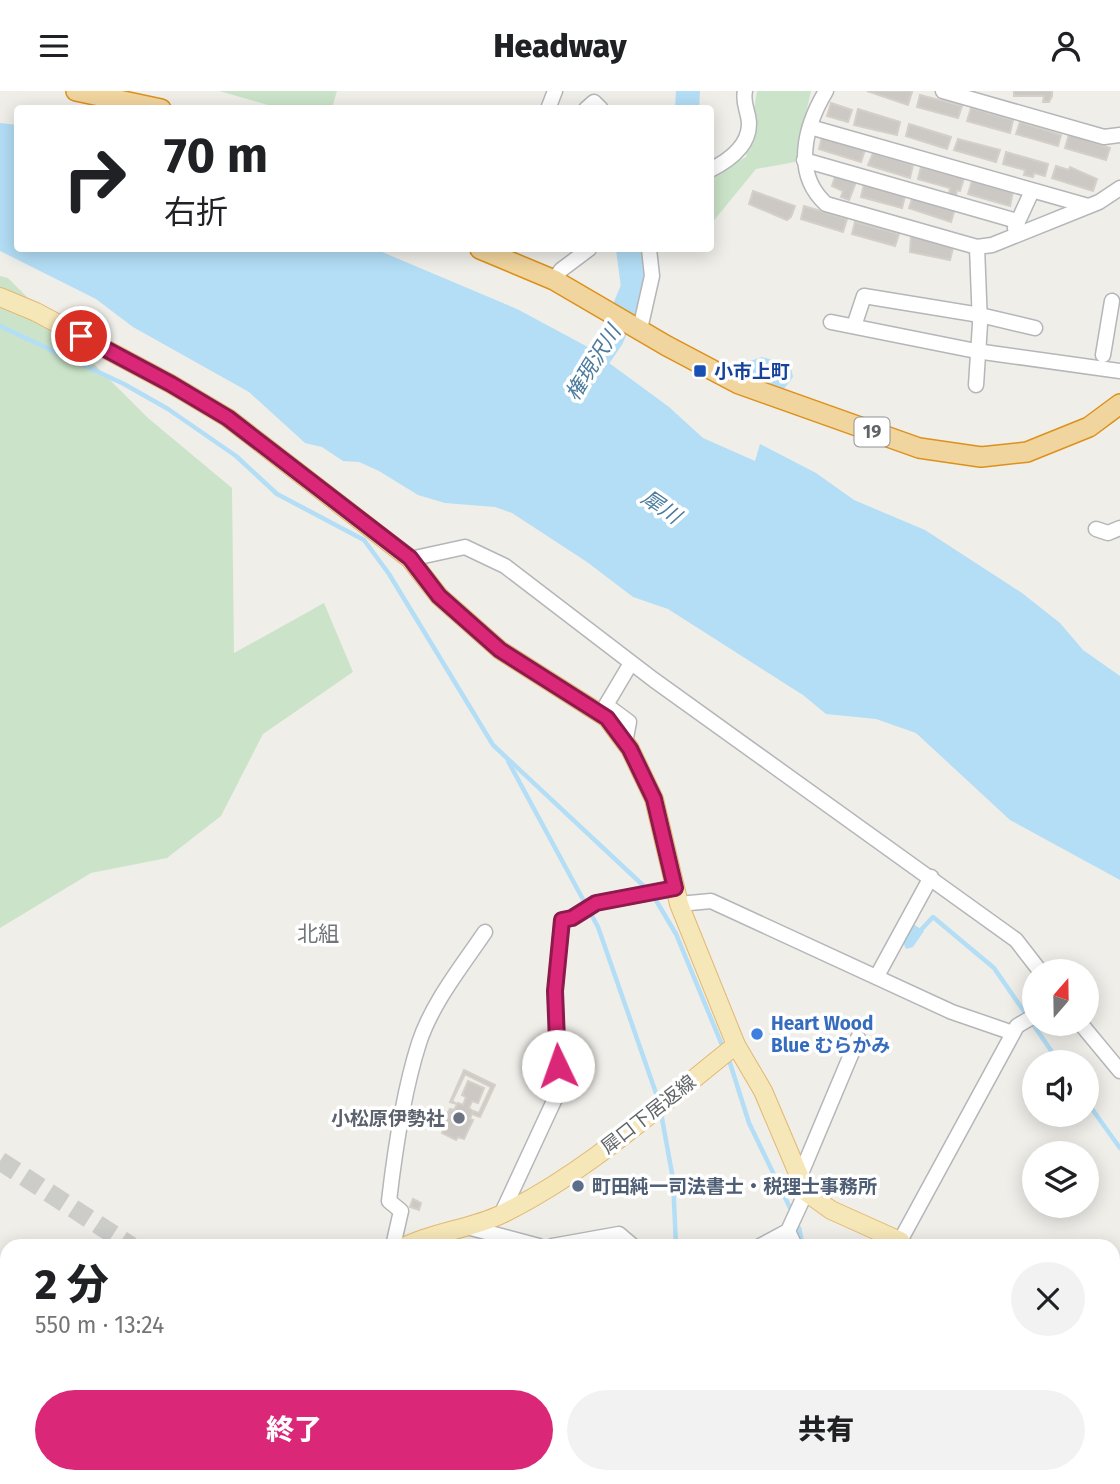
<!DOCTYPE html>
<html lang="ja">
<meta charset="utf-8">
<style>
body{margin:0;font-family:"Fira Sans","Noto Sans JP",sans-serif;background:#f2f2f2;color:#202124;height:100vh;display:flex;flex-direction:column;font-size:26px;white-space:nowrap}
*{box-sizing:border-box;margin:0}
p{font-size:23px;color:#757577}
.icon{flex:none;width:38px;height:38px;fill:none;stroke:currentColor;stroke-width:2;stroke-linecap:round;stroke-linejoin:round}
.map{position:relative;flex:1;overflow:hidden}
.panel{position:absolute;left:0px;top:1148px;width:1120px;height:245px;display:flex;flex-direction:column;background:#fff;border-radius:21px 21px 0 0;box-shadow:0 4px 18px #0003}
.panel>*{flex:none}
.top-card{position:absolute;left:14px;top:14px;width:700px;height:147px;border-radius:7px;box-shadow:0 4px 18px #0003;background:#fff;color:#202124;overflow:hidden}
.needle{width:46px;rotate:20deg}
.controls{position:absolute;left:1022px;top:868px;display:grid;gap:14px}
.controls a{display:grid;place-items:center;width:77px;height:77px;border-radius:50%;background:#fff;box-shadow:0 4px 18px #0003;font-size:35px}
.pin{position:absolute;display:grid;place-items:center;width:60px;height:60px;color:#fff;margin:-30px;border:4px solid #fff;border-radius:50%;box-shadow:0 2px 7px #0007}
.me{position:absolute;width:77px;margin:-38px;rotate:357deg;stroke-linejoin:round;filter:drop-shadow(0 0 5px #0008)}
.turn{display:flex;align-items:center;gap:24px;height:147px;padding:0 35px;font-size:32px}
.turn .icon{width:91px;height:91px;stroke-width:2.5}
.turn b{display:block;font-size:49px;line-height:60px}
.round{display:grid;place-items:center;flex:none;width:74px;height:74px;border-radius:37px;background:#f2f2f2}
.summary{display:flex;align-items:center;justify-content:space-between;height:119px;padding:0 35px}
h1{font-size:42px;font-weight:800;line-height:52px}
.button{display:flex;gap:14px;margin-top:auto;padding:14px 35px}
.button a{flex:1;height:80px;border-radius:42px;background:#db2777;color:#fff;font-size:28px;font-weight:800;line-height:80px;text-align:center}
.button a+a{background:#f2f2f2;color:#202124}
header{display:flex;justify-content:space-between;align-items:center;height:91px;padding:0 35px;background:#fff;font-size:32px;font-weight:800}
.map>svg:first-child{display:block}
</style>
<header><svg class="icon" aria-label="menu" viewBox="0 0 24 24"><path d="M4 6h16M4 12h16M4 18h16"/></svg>Headway<svg class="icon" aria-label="person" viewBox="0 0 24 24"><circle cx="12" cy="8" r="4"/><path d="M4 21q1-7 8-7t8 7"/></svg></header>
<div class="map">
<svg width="1120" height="1393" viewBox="0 0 1120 1393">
<rect width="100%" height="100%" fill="#f0eee9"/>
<g fill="#cbe4c9">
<polygon points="219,0 337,0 332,17 279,17"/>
<polygon points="757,0 811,0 795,71 756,78 711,133 710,86 746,66"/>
<polygon points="626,158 645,158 640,183 621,179"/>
<polygon points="0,185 8,187 148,327 232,397 234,562 324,512 353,581 263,643 221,725 167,767 91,782 0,837"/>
</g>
<g fill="#b3def6">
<polygon points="0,32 17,34 18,158 375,158 517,218 586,255 669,316 703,347 755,370 760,353 816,382 854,409 925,439 1022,502 1060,532 1083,559 1120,585 1120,789 1010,729 916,642 876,628 826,623 803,604 668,518 633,506 587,471 512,422 495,416 445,412 418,404 379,380 359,371 343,370 322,356 305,352 249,301 133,236 96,208 0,160"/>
<polygon points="762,266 776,270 779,276 791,277 793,286 783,299 748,284 747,271"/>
<polygon points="913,833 924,840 913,856 906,858 902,849"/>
</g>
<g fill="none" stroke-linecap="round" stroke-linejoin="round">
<g stroke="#b3def6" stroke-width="4.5">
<polyline points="0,235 124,293 168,318 236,365 277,403 364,449 389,483 493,654 647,798"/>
<polyline points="508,670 598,836 657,1005"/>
<polyline points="654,806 676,843 722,954"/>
<polyline points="919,841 933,826 994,877 1059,971"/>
<polyline points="730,972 749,1032 792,1121"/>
<polyline points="1087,1011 1120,1057"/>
<polyline points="661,1022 673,1088 676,1155"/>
<polyline points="799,1137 803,1155"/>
<polyline points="908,1386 911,1393"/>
<polyline points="676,1393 677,1386"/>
</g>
<g stroke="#b3def6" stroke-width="24">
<polyline points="687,18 688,0"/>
<polyline points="582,291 612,247 633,196 628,158"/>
</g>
</g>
<g fill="#ccc9c5" stroke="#d4cfc8" stroke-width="2">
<polygon points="867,0 909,0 912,1 908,14"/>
<polygon points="1014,0 1052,0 1052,5 1049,11 1043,11 1044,5 1014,5"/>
<polygon points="920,4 962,15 958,27 917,16"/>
<polygon points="831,12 852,19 848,31 827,25"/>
<polygon points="971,17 1013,29 1010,42 967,30"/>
<polygon points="858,18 900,31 897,44 854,34"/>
<polygon points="1020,31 1061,44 1058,55 1016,43"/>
<polygon points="909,33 951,46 947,58 906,45"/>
<polygon points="1069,43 1110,57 1106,69 1065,57"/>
<polygon points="822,46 865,59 861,71 819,58"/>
<polygon points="958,48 1000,59 996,71 954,59"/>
<polygon points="1006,61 1048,73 1045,85 1034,82 1033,86 1024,84 1025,79 1003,73"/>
<polygon points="873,62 913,74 910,87 868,74"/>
<polygon points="1056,75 1069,79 1070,76 1097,88 1093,100 1052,87"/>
<polygon points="921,76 964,87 960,100 957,99 956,105 949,103 950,97 918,88"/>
<polygon points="836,83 856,91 849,109 841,106 843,100 832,95"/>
<polygon points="972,90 1013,101 1010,115 968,103"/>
<polygon points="864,93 905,105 902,117 861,106"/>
<polygon points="753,100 795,115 791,126 787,129 749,113"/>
<polygon points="913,105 955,118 951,131 909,117"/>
<polygon points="804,115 847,128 843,141 801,128"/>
<polygon points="855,131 899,143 895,155 852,143"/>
<polygon points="911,145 953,157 950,169 910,161"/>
<polygon points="464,979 495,994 480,1026 472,1023 473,1020 479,1022 491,996 465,983 452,1010 457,1013 450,1011"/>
<polygon points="468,990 484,997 478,1012 472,1010 469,1017 473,1020 470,1028 473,1029 464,1048 458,1046 456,1049 442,1042 444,1037 440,1035 450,1018 454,1019 458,1012 463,1014 466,1006 462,1004"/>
<polygon points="413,1108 421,1112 419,1119 410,1116"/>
</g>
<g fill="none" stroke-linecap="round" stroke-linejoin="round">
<polyline stroke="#ccccc8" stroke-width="19" stroke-dasharray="19 10" stroke-linecap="butt" points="0,1070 131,1155"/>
<defs>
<g id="minor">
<path d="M826,0C805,35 792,82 826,113L977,156L992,154L1099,111L1120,97"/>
<polyline points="943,0 1104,46 1120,44"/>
<polyline points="548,18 555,0"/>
<polyline points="586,18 594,11 601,18"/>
<polyline points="810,36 1088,115"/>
<polyline points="804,69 1017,130"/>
<path d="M710,79C728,70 749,56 749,33C749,21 742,12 745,0"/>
<polyline points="1015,137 1032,100"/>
<polyline points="554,189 561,179 589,158"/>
<polyline points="831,231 976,260 1120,280"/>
<polyline points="854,235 864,205 980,224 1035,237"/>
<polyline points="640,238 652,185 649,158"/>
<polyline points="1103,264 1112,210"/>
<polyline points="976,294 980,233 977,156"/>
<polyline points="1096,438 1108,442 1120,437"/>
<polyline points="410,468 465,456 505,475 654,589 1016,849 1040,880"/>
<polyline points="625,652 629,631 606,614 631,572"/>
<polyline points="679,813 711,810 952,921 1013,942"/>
<polyline points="877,885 931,786"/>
<polyline points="1081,933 1120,980"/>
<polyline points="800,1085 858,947"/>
<polyline points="501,1124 559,999 555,900 562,829 572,827 596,812 675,797"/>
<polyline points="467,1136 539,1155"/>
<polyline points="788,1140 795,1155"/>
<polyline points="900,1150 1017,935 1034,925"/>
<path d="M393,1155L401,1120L389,1110C395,1058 403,1002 419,952C432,912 462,875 485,841"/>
<polyline points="552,1155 619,1143 633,1155"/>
<polyline points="760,1155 788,1140 806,1101"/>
<polyline points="106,1386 107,1393"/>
<polyline points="423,1386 433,1393"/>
<polyline points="520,1386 529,1393"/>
<polyline points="832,1386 841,1393"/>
<polyline points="900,1386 903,1393"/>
<polyline points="617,1393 635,1386"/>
<polyline points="684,1393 684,1386"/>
<polyline points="1104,1393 1112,1386"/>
</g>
<g id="major">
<polyline points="0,206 36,221 171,293 228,327 410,468 439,505 500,559 607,627 630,658 654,708 679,813 736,954 763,1000 806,1101 831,1119 900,1150 903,1155"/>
<path d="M406,1155C437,1140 471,1138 502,1123C588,1081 661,1013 736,954"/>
<polyline points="1070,1386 1075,1393"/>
<polyline points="269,1393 272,1386"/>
</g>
<g id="highway">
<polyline points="76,0 161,18"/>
<polyline points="480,158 554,189 667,255 739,293 919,357 981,366 1027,361 1089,336 1120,313"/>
<polyline points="470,1386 478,1393"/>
</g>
</defs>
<use href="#minor" stroke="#b4b6b9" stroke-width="17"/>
<use href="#major" stroke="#e2b870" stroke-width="20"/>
<use href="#highway" stroke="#dd911b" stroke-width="22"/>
<use href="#minor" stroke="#fff" stroke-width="14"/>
<use href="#major" stroke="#f6e7b8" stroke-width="18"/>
<use href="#highway" stroke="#f1d59e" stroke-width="19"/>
</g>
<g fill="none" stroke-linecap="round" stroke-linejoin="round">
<defs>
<polyline id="route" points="81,245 171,293 228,327 410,467 439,505 500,559 607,627 630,658 654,708 675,797 596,812 572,827 562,829 555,900 558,975"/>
</defs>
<use href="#route" stroke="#8e194d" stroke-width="18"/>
<use href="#route" stroke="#db2777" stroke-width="12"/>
</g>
<rect fill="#1a4fb4" stroke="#fff" stroke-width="2.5" x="693" y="273" width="14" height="14" rx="3.5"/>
<circle fill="#3f7fe0" stroke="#fff" stroke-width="2.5" cx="757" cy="943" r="7"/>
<circle fill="#6b7280" stroke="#fff" stroke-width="2.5" cx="459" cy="1027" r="7"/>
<circle fill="#5c6f8a" stroke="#fff" stroke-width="2.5" cx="578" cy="1095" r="7"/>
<g text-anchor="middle" stroke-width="7" stroke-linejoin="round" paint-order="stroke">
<rect fill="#fff" stroke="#909295" stroke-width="2" x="854.5" y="326.5" width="35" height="29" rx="5"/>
<g font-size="18" font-weight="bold" fill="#606467">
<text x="872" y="347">19</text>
</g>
<g font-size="19" font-weight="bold" fill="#164399" stroke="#fff" text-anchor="start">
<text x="714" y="287">小市上町</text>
</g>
<g font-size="19" font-weight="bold" fill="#366cbe" stroke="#fff" text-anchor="start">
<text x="771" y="939">Heart Wood<tspan x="771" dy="22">Blue むらかみ</tspan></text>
</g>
<g font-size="19" fill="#606467" stroke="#fff">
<text transform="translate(648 1023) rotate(-38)" y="7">犀口下居返線</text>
</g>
<g font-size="19" font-weight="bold" fill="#5b616d" stroke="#fff" text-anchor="end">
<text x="445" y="1034">小松原伊勢社</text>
</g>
<g font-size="19" font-weight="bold" fill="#4e5e75" stroke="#fff" text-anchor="start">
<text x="592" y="1102">町田純一司法書士・税理士事務所</text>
</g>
<g font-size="21" font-style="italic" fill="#4c7b9e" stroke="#fff">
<text transform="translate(593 272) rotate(-58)" y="7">権現沢川</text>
<text transform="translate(661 416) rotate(34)" y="7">犀川</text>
</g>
<g font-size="21" fill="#717679" stroke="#fff">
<text x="318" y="850">北組</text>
</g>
</g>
</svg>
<div class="controls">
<a><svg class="needle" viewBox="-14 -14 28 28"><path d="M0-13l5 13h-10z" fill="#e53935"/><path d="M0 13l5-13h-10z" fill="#757577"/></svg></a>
<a><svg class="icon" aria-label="sound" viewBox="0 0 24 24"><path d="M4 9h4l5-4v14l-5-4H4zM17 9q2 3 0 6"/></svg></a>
<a><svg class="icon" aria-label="layers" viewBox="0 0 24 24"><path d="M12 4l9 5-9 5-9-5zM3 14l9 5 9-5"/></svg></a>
</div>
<div class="pin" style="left:81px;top:245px;background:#d93025"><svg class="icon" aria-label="arrive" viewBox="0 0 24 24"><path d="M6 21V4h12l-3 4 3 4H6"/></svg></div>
<svg class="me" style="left:558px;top:975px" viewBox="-20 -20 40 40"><circle r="19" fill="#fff"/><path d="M0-13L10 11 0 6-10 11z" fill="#db2777"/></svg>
<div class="top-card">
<div class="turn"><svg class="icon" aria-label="right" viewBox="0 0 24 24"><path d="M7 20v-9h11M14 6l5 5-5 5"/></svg><div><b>70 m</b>右折</div></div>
</div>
<section class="panel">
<div class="summary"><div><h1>2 分</h1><p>550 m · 13:24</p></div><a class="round"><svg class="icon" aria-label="close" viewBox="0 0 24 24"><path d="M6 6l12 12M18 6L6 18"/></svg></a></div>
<div class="button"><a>終了</a><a>共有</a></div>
</section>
</div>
